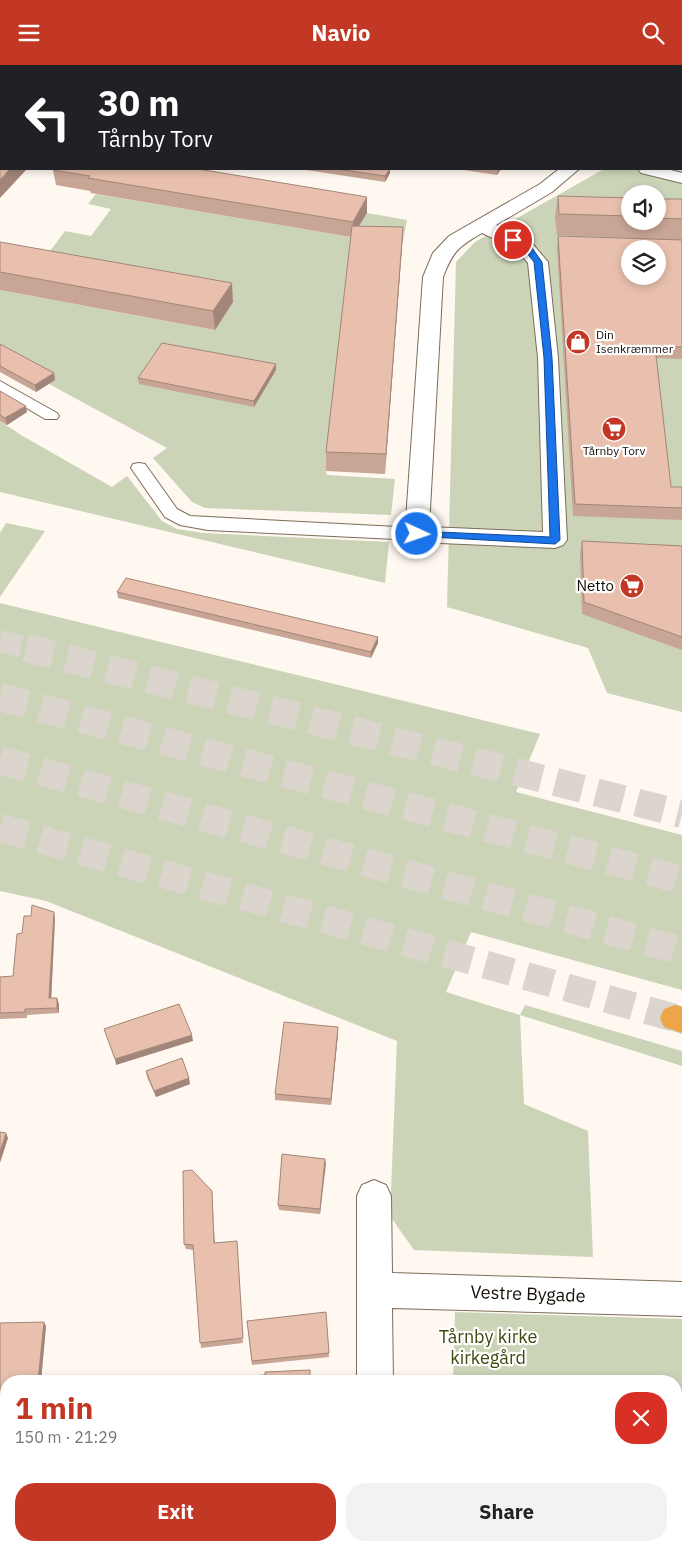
<!DOCTYPE html>
<meta charset="utf-8">
<style>
body{margin:0;font-family:"IBM Plex Sans",sans-serif;background:#f2f2f2;color:#222;height:100vh;display:flex;flex-direction:column;font-size:19px;white-space:nowrap}
*{box-sizing:border-box;margin:0}
p{font-size:16px;color:#767676}
.icon{flex:none;width:28px;height:28px;fill:none;stroke:currentColor;stroke-width:2;stroke-linecap:round;stroke-linejoin:round}
.map{position:relative;flex:1;overflow:hidden}
.drawer{position:absolute;left:0px;top:1310px;width:682px;height:176px;display:flex;flex-direction:column;background:#fff;border-radius:20px 20px 0 0;box-shadow:0 2px 8px #0003}
.drawer>*{flex:none}
.hud{position:absolute;left:0px;top:0px;width:682px;height:105px;box-shadow:0 2px 8px #0003;background:#202124;color:#fff;overflow:hidden}
.controls{position:absolute;left:621px;top:120px;display:grid;gap:10px}
.controls a{display:grid;place-items:center;width:45px;height:45px;border-radius:50%;background:#fff;box-shadow:0 2px 8px #0003;font-size:25px}
.pin{position:absolute;display:grid;place-items:center;width:42px;height:42px;color:#fff;margin:-21px;border:2px solid #fff;border-radius:50%;box-shadow:0 1px 5px #0007}
.me{position:absolute;width:55px;margin:-28px;rotate:93deg;stroke-linejoin:round;filter:drop-shadow(0 0 4px #0008)}
.turn{display:flex;align-items:center;gap:18px;height:105px;padding:0 15px;font-size:22px}
.turn .icon{width:65px;height:65px;stroke-width:2.5}
.turn b{display:block;font-size:35px;line-height:42px}
.round{display:grid;place-items:center;flex:none;width:52px;height:52px;border-radius:20px;background:#f2f2f2}
.summary{display:flex;align-items:center;justify-content:space-between;height:85px;padding:0 15px}
h1{font-size:30px;font-weight:700;line-height:38px;color:#c33725}
.button{display:flex;gap:10px;margin-top:auto;padding:10px 15px}
.button a{flex:1;height:58px;border-radius:20px;background:#c33725;color:#fff;font-size:20px;font-weight:700;line-height:58px;text-align:center}
.button a+a{background:#f2f2f2;color:#222}
header{display:flex;justify-content:space-between;align-items:center;height:65px;padding:0 15px;background:#c33725;color:#fff;font-size:22px;font-weight:700}
.map>svg:first-child{display:block}
</style>
<header><svg class="icon" aria-label="menu" viewBox="0 0 24 24"><path d="M4 6h16M4 12h16M4 18h16"/></svg>Navio<svg class="icon" aria-label="search" viewBox="0 0 24 24"><circle cx="10" cy="10" r="6"/><path d="M15 15l6 6"/></svg></header>
<div class="map">
<svg width="682" height="1486" viewBox="0 0 682 1486">
<rect width="100%" height="100%" fill="#fff8f0"/>
<g fill="#ccd4b8" fill-rule="evenodd">
<polygon points="113,0 373,0 130,1"/>
<path d="M681,32H682V647L607,628L588,583L447,542L456,197L475,177L604,104H681ZM630,129H658V156H630ZM630,184H658V211H630Z"/>
<polygon points="96,129 352,172 367,148 407,155 402,181 352,180 326,406 327,410 395,414 391,450 205,443 192,437 153,393 167,383 49,319 0,285 0,225 215,265 38,202 65,166 91,171 111,144 88,139"/>
<polygon points="0,356 21,370 112,422 127,411 162,456 177,464 203,468 389,477 385,518 0,427"/>
<polygon points="6,458 45,466 0,532 0,468"/>
<polygon points="0,538 540,669 516,727 682,770 682,925 471,867 446,927 520,950 525,940 682,986 682,1001 520,950 524,1039 588,1066 593,1192 414,1185 390,1151 397,976 46,836 0,826"/>
<polygon points="455,1247 682,1254 682,1486 448,1486 448,1480 676,1480 676,1316 453,1316"/>
</g>
<g fill="none" stroke-linecap="round" stroke-linejoin="round">
<polyline stroke="#dcd5cd" stroke-width="22" stroke-dasharray="22 11" stroke-linecap="butt" points="0,576 31,584"/>
<g stroke="#dcd5cd" stroke-width="28" stroke-dasharray="28 14" stroke-linecap="butt">
<polyline points="26,583 682,749"/>
<polyline points="0,632 682,815"/>
<polyline points="0,695 682,886"/>
<polyline points="0,763 675,953"/>
</g>
<defs>
<g id="lane">
<polygon points="0,316 57,348 59,351 57,354 45,354 0,327"/>
<polygon points="139,398 145,399 177,444 190,451 417,463 423,465 425,469 423,473 417,475 208,465 180,460 165,452 131,403 133,399"/>
</g>
<g id="street">
<rect x="0" y="7" width="1" height="10"/>
<path d="M559,104H579L552,127L496,160L531,177L548,197L558,293L567,475L563,480L555,483L417,477L409,474L405,469L423,212L433,188L449,171L540,119ZM482,168L517,185L528,198L538,293L543,467L429,462L443,212C453,186 458,182 482,168Z"/>
<polygon points="638,104 667,104 682,108 682,118 641,108"/>
<polygon points="374,1115 386,1120 391,1131 392,1208 682,1217 682,1251 392,1243 393,1316 357,1316 357,1131 362,1120"/>
<rect x="356" y="1480" width="38" height="6"/>
</g>
<polygon id="highway" points="675,940 682,942 682,968 664,962 660,953 664,944"/>
</defs>
<use href="#lane" stroke="#7b6d5a" stroke-width="2"/>
<use href="#street" stroke="#7b6d5a" stroke-width="2"/>
<use href="#highway" stroke="#d5d4d3" stroke-width="2"/>
<use href="#lane" fill="#fff" fill-rule="evenodd"/>
<use href="#street" fill="#fff" fill-rule="evenodd"/>
<use href="#highway" fill="#eea548" fill-rule="evenodd"/>
</g>
<g fill="#c8a595">
<polygon points="300,104 393,104 393,105 390,105 390,108 385,117"/>
<polygon points="457,104 501,104 497,110"/>
<polygon points="53,105 367,148 359,161 403,162 402,181 385,409 326,406 326,387 351,172 91,128 90,126 56,120"/>
<polygon points="558,131 630,133 630,156 658,156 658,134 682,134 682,294 656,293 671,422 682,422 682,455 573,451 557,183 558,171 654,174 557,170 555,152"/>
<polygon points="0,177 233,237 215,265 0,225"/>
<polygon points="0,279 54,308 55,315 36,327 0,307"/>
<polygon points="276,299 276,305 254,342 139,319 138,313"/>
<polygon points="0,326 27,347 7,360 0,356"/>
<polygon points="582,476 682,481 682,585 582,549 580,488"/>
<polygon points="117,527 378,572 378,578 371,593 118,533"/>
<polygon points="31,851 55,853 51,933 59,939 59,948 27,950 27,953 0,954 0,912 13,911 22,868"/>
<polygon points="338,968 331,1040 275,1035 275,1029"/>
<polygon points="146,1006 190,1019 156,1032 147,1012"/>
<polygon points="325,1094 320,1149 279,1145 278,1140"/>
<polygon points="212,1130 214,1178 237,1176 243,1278 201,1283 194,1185 186,1184 184,1179"/>
<polygon points="326,1247 329,1292 252,1300 247,1256"/>
<polygon points="0,1258 46,1261 41,1316 6,1316 6,1425 0,1426"/>
</g>
<g fill="#a28679">
<polygon points="10,104 27,104 0,133 0,115"/>
<polygon points="390,104 390,108 385,117 385,111"/>
<polygon points="498,104 501,104 497,110"/>
<polygon points="367,132 367,148 352,172 353,157"/>
<polygon points="403,162 402,181 385,409 386,389"/>
<polygon points="232,218 233,237 215,265 213,246"/>
<polygon points="276,299 276,305 254,342 254,336"/>
<polygon points="54,308 55,315 36,327 35,320"/>
<polygon points="26,341 27,347 7,360 5,353"/>
<polygon points="378,572 378,578 371,593 371,587"/>
<polygon points="54,847 55,853 51,938 49,933"/>
<polygon points="57,933 59,939 59,948 57,943"/>
<polygon points="338,962 338,968 331,1040 331,1034"/>
<polygon points="192,970 193,976 116,1000 115,994"/>
<polygon points="189,1013 190,1019 156,1032 154,1026"/>
<polygon points="6,1068 8,1073 0,1098 0,1087"/>
<polygon points="325,1094 326,1099 320,1149 320,1144"/>
<polygon points="212,1126 212,1130 215,1182 214,1178"/>
<polygon points="44,1257 46,1261 41,1316 38,1316"/>
</g>
<g fill="#e8c0ad" stroke="#a28679" fill-rule="evenodd">
<polygon points="533,0 576,0 575,1 533,1"/>
<polygon points="1,58 1,75 0,75 0,59"/>
<polygon points="0,77 1,77 1,104 10,104 0,115"/>
<polygon points="54,104 198,104 367,132 353,157 88,113 90,111 53,105"/>
<polygon points="337,104 390,104 385,111"/>
<polygon points="558,131 630,133 630,151 559,149"/>
<polygon points="658,134 682,134 682,154 658,153"/>
<polygon points="352,161 403,162 386,389 326,387"/>
<path d="M558,171L682,175V282L655,281L671,422H682V443L575,439ZM630,184H658V211H630Z"/>
<polygon points="0,177 232,218 213,246 0,207"/>
<polygon points="162,278 276,299 254,336 138,313"/>
<polygon points="0,279 54,308 35,320 0,301"/>
<polygon points="0,326 26,341 5,353 0,350"/>
<polygon points="582,476 682,481 682,572 584,537"/>
<polygon points="126,513 378,572 371,587 117,527"/>
<polygon points="32,840 54,847 49,933 57,933 57,943 25,944 25,947 0,948 0,912 13,911 17,869 22,868 24,851 31,851"/>
<polygon points="179,939 192,970 115,994 104,964"/>
<polygon points="284,957 338,962 331,1034 275,1029"/>
<polygon points="182,993 189,1013 154,1026 146,1006"/>
<polygon points="0,1067 6,1068 0,1087"/>
<polygon points="282,1089 325,1094 320,1144 278,1140"/>
<polygon points="192,1105 212,1126 214,1178 237,1176 243,1273 200,1278 193,1180 184,1179 183,1106"/>
<polygon points="326,1247 329,1288 252,1296 247,1256"/>
<polygon points="44,1257 38,1316 6,1316 6,1422 0,1422 0,1258"/>
<polygon points="310,1305 310,1316 203,1316 203,1315 265,1310 265,1307"/>
</g>
<polygon fill="#1a73e8" stroke="#114b97" points="513,172 532,183 542,197 552,293 560,475 555,479 413,471 412,469 417,466 550,472 544,293 534,197 526,187 510,176 510,173"/>
<defs>
<symbol id="shop-disc" viewBox="-11 -11 22 22"><circle r="9.5" fill="#c33725" stroke="#fff"/><path d="M-5-2.5h2.3a2.7 3.5 0 0 1 5.4 0H5L5.5 6h-11ZM-1.5-2.5h3a1.5 2.3 0 0 0-3 0Z" fill="#fff"/></symbol>
<symbol id="supermarket-disc" viewBox="-11 -11 22 22"><circle r="9.5" fill="#c33725" stroke="#fff"/><path d="M-6-5.5h2.5l.6 2H6L4.5 2H-2.5L-4.4-4H-6ZM-1.5 3.2a1.3 1.3 0 1 0 .1 0ZM3 3.2a1.3 1.3 0 1 0 .1 0Z" fill="#fff"/></symbol>
</defs>
<g fill-rule="evenodd">
<use href="#shop-disc" x="564" y="263" width="28" height="28"/>
<use href="#supermarket-disc" x="600" y="350" width="28" height="28"/>
<use href="#supermarket-disc" x="618" y="507" width="28" height="28"/>
</g>
<g text-anchor="middle" stroke-width="4.5" stroke-linejoin="round" paint-order="stroke">
<g font-size="12" fill="#150f08" stroke="#fff" text-anchor="start">
<text x="596" y="274">Din<tspan x="596" dy="14">Isenkræmmer</tspan></text>
<text x="614" y="390" text-anchor="middle">Tårnby Torv</text>
</g>
<g font-size="15" fill="#150f08" stroke="#fff" text-anchor="end">
<text x="614" y="526">Netto</text>
</g>
<g font-size="18" fill="#150f08" stroke="#fff">
<text transform="translate(528 1229) rotate(2)" y="6">Vestre Bygade</text>
</g>
<g font-size="18" fill="#3e4a0d" stroke="#fff">
<text x="488" y="1278">Tårnby kirke<tspan x="488" dy="21">kirkegård</tspan></text>
</g>
</g>
</svg>
<div class="controls">
<a><svg class="icon" aria-label="sound" viewBox="0 0 24 24"><path d="M4 9h4l5-4v14l-5-4H4zM17 9q2 3 0 6"/></svg></a>
<a><svg class="icon" aria-label="layers" viewBox="0 0 24 24"><path d="M12 4l9 5-9 5-9-5zM3 14l9 5 9-5"/></svg></a>
</div>
<div class="pin" style="left:513px;top:175px;background:#d93025"><svg class="icon" aria-label="arrive" viewBox="0 0 24 24"><path d="M6 21V4h12l-3 4 3 4H6"/></svg></div>
<svg class="me" style="left:417px;top:469px" viewBox="-20 -20 40 40"><circle r="17" fill="#1a73e8" stroke="#fff" stroke-width="3"/><path d="M0-11L8 9 0 5-8 9z" fill="#fff"/></svg>
<div class="hud">
<div class="turn"><svg class="icon" aria-label="left" viewBox="0 0 24 24"><path d="M17 20v-9H6M10 6l-5 5 5 5"/></svg><div><b>30 m</b>Tårnby Torv</div></div>
</div>
<section class="drawer">
<div class="summary"><div><h1>1 min</h1><p>150 m · 21:29</p></div><a class="round" style="background:#d93025;color:#fff"><svg class="icon" aria-label="close" viewBox="0 0 24 24"><path d="M6 6l12 12M18 6L6 18"/></svg></a></div>
<div class="button"><a>Exit</a><a>Share</a></div>
</section>
</div>
